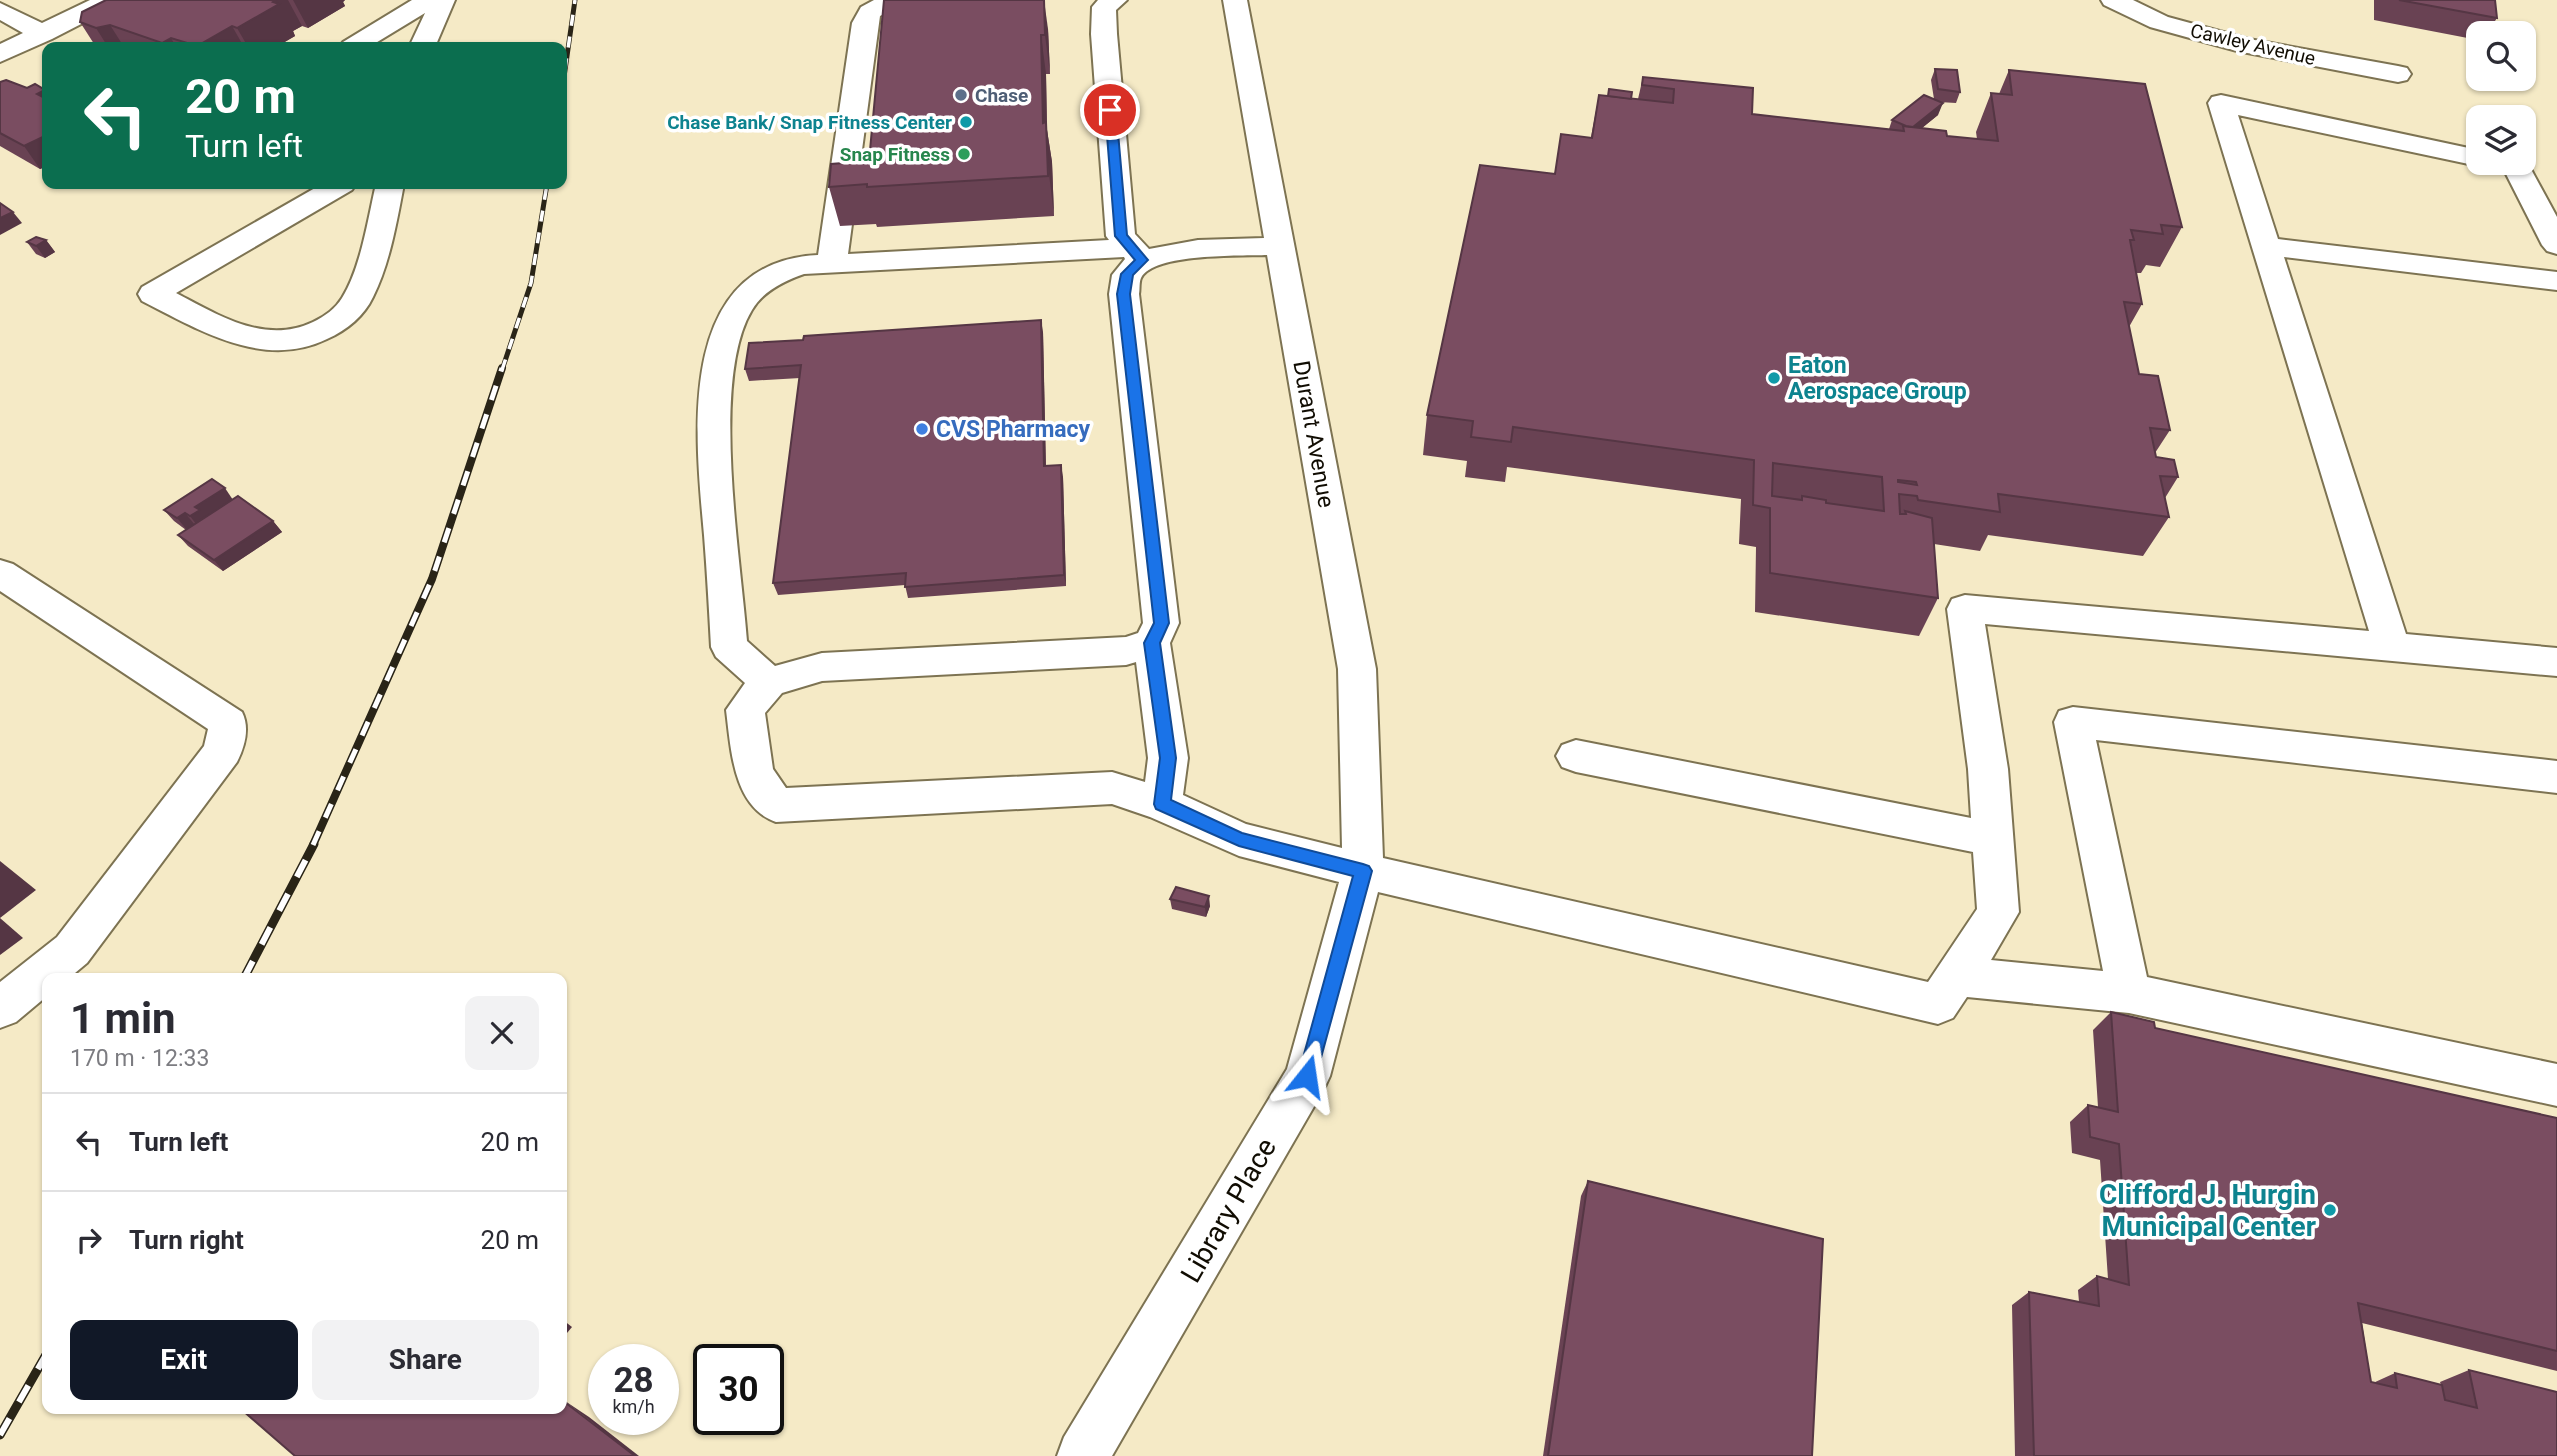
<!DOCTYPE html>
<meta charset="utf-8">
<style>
body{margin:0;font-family:Roboto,sans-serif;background:#f2f2f3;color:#2b2b33;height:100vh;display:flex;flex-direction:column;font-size:26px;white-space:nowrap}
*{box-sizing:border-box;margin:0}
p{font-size:23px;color:#7c7c81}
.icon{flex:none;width:38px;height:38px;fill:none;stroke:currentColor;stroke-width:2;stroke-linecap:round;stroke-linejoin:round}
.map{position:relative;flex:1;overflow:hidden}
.sheet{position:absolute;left:42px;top:973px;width:525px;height:441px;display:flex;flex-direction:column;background:#fff;border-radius:14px;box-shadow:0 2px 5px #0004}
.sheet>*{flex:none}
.guide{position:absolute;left:42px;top:42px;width:525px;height:147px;border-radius:14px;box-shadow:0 2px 5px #0004;background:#0b6e4f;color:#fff;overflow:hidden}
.tools{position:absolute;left:2466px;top:21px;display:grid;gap:14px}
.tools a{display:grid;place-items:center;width:70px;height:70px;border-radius:14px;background:#fff;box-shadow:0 2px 5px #0004;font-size:35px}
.speed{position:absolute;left:588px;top:1344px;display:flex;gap:14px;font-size:35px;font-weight:700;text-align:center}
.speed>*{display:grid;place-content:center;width:91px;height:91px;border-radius:50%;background:#fff;box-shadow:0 2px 5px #0004;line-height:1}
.speed small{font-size:18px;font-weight:400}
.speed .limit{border:4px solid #111;border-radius:10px;background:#fff;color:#111}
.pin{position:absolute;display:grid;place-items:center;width:60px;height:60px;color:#fff;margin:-30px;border:4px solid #fff;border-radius:50%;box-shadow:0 2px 7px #0007}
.me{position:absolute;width:77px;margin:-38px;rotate:15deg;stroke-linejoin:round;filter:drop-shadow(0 0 5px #0008)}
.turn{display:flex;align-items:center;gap:24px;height:147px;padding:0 28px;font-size:32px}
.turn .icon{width:91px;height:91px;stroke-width:2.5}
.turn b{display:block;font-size:49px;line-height:60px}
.round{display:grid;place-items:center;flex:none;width:74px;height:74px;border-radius:14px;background:#f2f2f3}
.summary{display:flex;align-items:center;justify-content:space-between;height:119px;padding:0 28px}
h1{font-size:42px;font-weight:700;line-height:52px}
.button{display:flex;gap:14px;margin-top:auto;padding:14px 28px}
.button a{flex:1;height:80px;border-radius:14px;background:#111827;color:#fff;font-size:28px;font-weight:700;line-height:80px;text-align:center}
.button a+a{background:#f2f2f3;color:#2b2b33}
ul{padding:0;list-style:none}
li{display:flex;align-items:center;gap:21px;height:98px;padding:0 28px;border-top:2px solid #e1e1e2}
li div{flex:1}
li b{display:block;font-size:26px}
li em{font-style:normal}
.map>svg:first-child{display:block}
</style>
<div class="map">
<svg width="2557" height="1456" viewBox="0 0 2557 1456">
<rect width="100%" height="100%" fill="#f5eac6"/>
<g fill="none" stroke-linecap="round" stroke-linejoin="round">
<defs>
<g id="minor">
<polygon points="90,0 121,0 118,5 52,39 0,62 0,44 23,33 0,20 0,3 42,23"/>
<polygon points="412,0 455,0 435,47 409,47 425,13 369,47 339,47 343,42"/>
<path d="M874,0H996L993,5L984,7L888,12L880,16L848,254L1109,240L1106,236L1091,34L1092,7L1098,0H1127L1116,10L1117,34L1135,234L1149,249L1198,240L1264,238L1223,0H1247L1376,669L1383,858L1928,982L1977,909L1973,852L1576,772L1562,767L1556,756L1562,745L1576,740L1971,818L1968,769L1947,609L1952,599L1965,595L2369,631L2208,103L2212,97L2221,95L2478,150V163H2524V160H2526L2557,217V254L2547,251L2542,245L2505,172L2492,169L2488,163L2478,166L2238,115L2278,239L2557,272V290L2284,257L2406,634L2557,648V676L1985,624L2008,769L2019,912L1991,960L2103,971L2054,722L2059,711L2073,707L2557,761V793L2096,740L2147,977L2557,1064V1106L2129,1013L1967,997L1953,1018L1938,1024L1378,892L1330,1076L1323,1091L1112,1456H1057L1064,1437L1287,1069L1339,882L1239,856L1150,817L1112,804L776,822C733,807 731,749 726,710L745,683L716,657L711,647C709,610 707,573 704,535C695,435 675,262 818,255L852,23L861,7ZM1267,255L1338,669L1342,848L1246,824L1183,795L1188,758L1170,643L1179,623L1139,294C1140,289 1139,282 1141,278C1153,253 1242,256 1267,255ZM1124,257L1125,259L1112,275L1109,294L1143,623L1138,633L1126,637L822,653L775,666L747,641C741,559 710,379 752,310C763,291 784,281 804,274ZM1136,662L1148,758L1145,782L1112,772L786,788L773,769L765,713L782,693L822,681L1126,665Z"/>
<polygon points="2101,0 2133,0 2168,17 2249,39 2398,66 2407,68 2411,74 2407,80 2398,82 2237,51 2150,27 2104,5"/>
<path d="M322,184H356L352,190L176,293C218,315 265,345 313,322C324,317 336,308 342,298C361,268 368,218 376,184H404C397,221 390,263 373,297C364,316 347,330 327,339C264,370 199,330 142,301L138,294L142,287Z"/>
<path d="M0,560L13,564L242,712C250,728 245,746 237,762L87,963L69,978H47V996L16,1022L0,1028V982L57,937L204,746L208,729L0,591Z"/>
</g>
</defs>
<use href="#minor" stroke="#7d7352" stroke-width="4"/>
<use href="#minor" fill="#fff" fill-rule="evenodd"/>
<defs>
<g id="rail-far2">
<polyline points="562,91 575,0"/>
<polyline points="502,370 531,283 547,184"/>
</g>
<polyline id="rail-far1" points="313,845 432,579 502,368"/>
<g id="rail">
<polyline points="244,978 314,844"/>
<polyline points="0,1435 47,1353"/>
</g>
</defs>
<use href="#rail-far2" stroke="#292417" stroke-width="5"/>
<use href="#rail-far1" stroke="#292417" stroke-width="8"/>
<use href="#rail" stroke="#292417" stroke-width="9"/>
<use href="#rail-far2" stroke="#fff" stroke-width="3.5" stroke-dasharray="11" stroke-linecap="butt"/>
<use href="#rail-far1" stroke="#fff" stroke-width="5" stroke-dasharray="15" stroke-linecap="butt"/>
<use href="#rail" stroke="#fff" stroke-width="6" stroke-dasharray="19" stroke-linecap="butt"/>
</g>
<g fill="#694253">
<polygon points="106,0 345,0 343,2 345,6 308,28 302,26 293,31 295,36 276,47 96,47 80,22"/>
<polygon points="2374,0 2495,0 2497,18 2487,33 2478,33 2478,40 2374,20"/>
<polygon points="1048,29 1050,74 1046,74 1047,130 1052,162 1054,216 877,227 876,224 840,226 829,187 869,161"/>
<polygon points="1935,69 1960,92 1956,103 1939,102 1938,115 1922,128 1947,136 1977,139 1976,132 1991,93 1999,94 2009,70 2182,227 2160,267 2146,265 2141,273 2136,273 2142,304 2129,327 2139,374 2170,430 2155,453 2156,457 2178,477 2165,498 2169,517 2143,556 1988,535 1980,551 1934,544 1938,598 1919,636 1755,612 1756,547 1739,544 1741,499 1507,467 1505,482 1465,477 1467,461 1423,455 1427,415 1555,174 1591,137 1599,95 1638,99 1643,77 1752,114 1889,129 1892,120 1934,99 1931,80"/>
<polygon points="0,82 47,93 47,166 40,169 0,146"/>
<polygon points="46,240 55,252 45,258 36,254 27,242"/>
<polygon points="1043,332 1046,466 1063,477 1066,586 908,598 905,585 778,595 773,583 800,378 749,381 745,369"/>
<polygon points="233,499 273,521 282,532 223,571 188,546 178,535 186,530 174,521 164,510"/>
<polygon points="1170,899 1210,906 1206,917 1172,909"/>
<polygon points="2111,1012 2155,1028 2557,1118 2557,1371 2362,1323 2371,1382 2373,1383 2395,1373 2441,1385 2440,1382 2469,1370 2557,1456 2015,1456 2012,1305 2029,1292 2079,1302 2078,1290 2097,1276 2108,1279 2100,1160 2072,1153 2070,1122 2088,1105 2098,1107 2093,1030"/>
<polygon points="1588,1181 1812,1456 1543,1456 1581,1196"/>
</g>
<g fill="#553644">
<polygon points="276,0 288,0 302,26 293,31 295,36 276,47 248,47 237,28"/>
<polygon points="293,0 345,0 343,2 345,6 308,28"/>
<polygon points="1044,0 1048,29 1050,74 1045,35"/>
<polygon points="110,25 124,47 108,47 96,28"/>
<polygon points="232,26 244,47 197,47 197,46"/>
<polygon points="1041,35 1046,74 1047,130 1052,162 1054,216 1043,123"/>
<polygon points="171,38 176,47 165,47 162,43"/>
<polygon points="45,90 47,93 47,108 37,94"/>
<polygon points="1943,103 1938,115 1907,140 1911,128"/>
<polygon points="47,135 47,166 40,169 24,146"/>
<polygon points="13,212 22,223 0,235 0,218"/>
<polygon points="46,240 55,252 45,258 36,246"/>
<polygon points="1041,320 1043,332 1046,478 1044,466"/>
<polygon points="1061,465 1063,477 1066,586 1064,575"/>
<polygon points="225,488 233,500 199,528 190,516 195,507"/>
<polygon points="185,513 195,525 187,530 177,518"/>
<polygon points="273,521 282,532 223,571 214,560"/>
<polygon points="0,861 36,890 0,918"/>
<polygon points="1209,896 1210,906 1206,917 1205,907"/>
<polygon points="0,918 23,938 0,955"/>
<polygon points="563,1320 572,1327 562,1339 562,1322"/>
<polygon points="562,1399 589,1417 639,1456 635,1456"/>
</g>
<g fill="#7a4d61" stroke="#553644" stroke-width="2" fill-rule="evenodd">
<polygon points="106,0 276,0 273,2 279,4 237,28 232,26 197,46 171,38 162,43 110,25 96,28 80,22 82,12"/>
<polygon points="884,0 1044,0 1045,35 1041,35 1043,123 1046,122 1048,176 867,187 867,184 829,187 831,164 869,161"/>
<polygon points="2399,0 2495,0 2497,18"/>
<polygon points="1935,69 1957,70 1960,92 1938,89"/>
<path d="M2009,70L2145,84L2182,227L2161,225L2163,234L2131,230L2134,240H2130L2142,304L2124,302L2139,374L2158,376L2170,430L2150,428L2156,457L2174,460L2178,477L2160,476L2169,517L1998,494L2000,512L1918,500L1917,496L1899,494L1900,514H1906L1905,511L1932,518L1938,598L1770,573V508L1753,505L1754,460L1513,427L1511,442L1471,437L1473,421L1427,415L1480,165L1555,174L1561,134L1592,138L1599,95L1673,103L1674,89L1642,85L1643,77L1753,88L1752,114L1904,131L1903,126L1946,131L1947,136L1998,141L1991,93L2012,95ZM1773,463L1882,477L1884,511L1826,503V500L1802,496V500L1772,496ZM1898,480L1916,482L1917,485L1898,482Z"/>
<polygon points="6,80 27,88 35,84 45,90 37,94 47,99 47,135 24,146 0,133 0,82"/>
<polygon points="1609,89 1632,92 1631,99 1608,96"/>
<polygon points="1924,95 1943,103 1913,127 1906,126 1892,120"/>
<polygon points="0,203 13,212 0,218"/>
<polygon points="36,237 46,240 36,246 27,242"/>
<polygon points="1041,320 1044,466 1061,465 1064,575 905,587 906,573 773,583 801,365 745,369 749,343 803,340 804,336"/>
<polygon points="212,479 225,488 195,507 200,510 190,516 185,513 177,518 164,510"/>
<polygon points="238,496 273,521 214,560 178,535"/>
<polygon points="1176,887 1209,896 1205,907 1170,899"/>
<polygon points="2111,1012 2154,1022 2155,1028 2557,1118 2557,1351 2358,1303 2371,1382 2397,1388 2395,1373 2442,1385 2445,1400 2477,1408 2469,1370 2557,1392 2557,1456 2034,1456 2029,1292 2099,1306 2097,1276 2129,1285 2119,1144 2090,1137 2088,1105 2118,1112"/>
<polygon points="1588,1181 1823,1239 1812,1456 1548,1456"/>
<polygon points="562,1400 635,1456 295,1456 242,1410 243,1409 562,1409"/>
</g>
<polygon fill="#1a73e8" stroke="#114b97" stroke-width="2" points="1110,107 1116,110 1127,235 1148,260 1133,275 1130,294 1169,623 1160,643 1176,758 1171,800 1242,833 1363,864 1369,866 1372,871 1316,1076 1314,1082 1307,1084 1300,1082 1298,1076 1353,876 1239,846 1156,809 1154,804 1160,758 1144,643 1154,623 1117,294 1121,274 1135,260 1115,236 1105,110"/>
<circle fill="#5c6f8a" stroke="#fff" stroke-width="2.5" cx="961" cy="95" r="7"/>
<g fill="#0f9aa8" stroke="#fff" stroke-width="2.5">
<circle cx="966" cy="122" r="7"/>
<circle cx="1774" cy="378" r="7"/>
<circle cx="2330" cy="1210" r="7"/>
</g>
<circle fill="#2e9e5b" stroke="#fff" stroke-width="2.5" cx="964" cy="154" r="7"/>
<circle fill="#3f7fe0" stroke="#fff" stroke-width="2.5" cx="922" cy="429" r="7"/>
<g text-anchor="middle" stroke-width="7" stroke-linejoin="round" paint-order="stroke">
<g font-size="19" fill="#100c02" stroke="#fff">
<text transform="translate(2253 44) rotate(13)" y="7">Cawley Avenue</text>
</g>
<g font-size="19" font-weight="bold" fill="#4e5e75" stroke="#fff" text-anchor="start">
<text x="975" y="102">Chase</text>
</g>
<g font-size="19" font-weight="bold" fill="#0d838f" stroke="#fff" text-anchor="end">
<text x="952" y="129">Chase Bank/ Snap Fitness Center</text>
</g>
<g font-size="19" font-weight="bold" fill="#27864d" stroke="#fff" text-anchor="end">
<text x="950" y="161">Snap Fitness</text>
</g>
<g font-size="23" font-weight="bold" fill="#0d838f" stroke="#fff" text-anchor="start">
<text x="1788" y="373">Eaton<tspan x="1788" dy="26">Aerospace Group</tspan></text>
</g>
<g font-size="23" font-weight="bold" fill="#366cbe" stroke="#fff" text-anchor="start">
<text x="936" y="437">CVS Pharmacy</text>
</g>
<g font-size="23" fill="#100c02" stroke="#fff">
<text transform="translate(1314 434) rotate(80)" y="8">Durant Avenue</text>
</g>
<g font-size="28" font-weight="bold" fill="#0d838f" stroke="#fff" text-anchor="end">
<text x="2316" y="1204">Clifford J. Hurgin<tspan x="2316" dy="32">Municipal Center</tspan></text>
</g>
<g font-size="28" fill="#100c02" stroke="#fff">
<text transform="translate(1228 1210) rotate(-60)" y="10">Library Place</text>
</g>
</g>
</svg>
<div class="tools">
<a><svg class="icon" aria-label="search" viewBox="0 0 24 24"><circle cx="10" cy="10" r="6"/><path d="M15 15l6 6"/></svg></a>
<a><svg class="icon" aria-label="layers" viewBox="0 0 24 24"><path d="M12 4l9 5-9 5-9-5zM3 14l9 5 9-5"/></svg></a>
</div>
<div class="speed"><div>28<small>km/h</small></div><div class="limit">30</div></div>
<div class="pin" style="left:1110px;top:110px;background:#d93025"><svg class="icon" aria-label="arrive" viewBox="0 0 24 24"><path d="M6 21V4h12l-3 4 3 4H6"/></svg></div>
<svg class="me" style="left:1307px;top:1076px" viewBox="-20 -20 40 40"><path d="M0-17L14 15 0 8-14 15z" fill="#1a73e8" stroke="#fff" stroke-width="4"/></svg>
<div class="guide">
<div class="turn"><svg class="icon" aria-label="left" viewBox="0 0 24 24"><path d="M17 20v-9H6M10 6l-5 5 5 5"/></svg><div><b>20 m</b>Turn left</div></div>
</div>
<section class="sheet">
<div class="summary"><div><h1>1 min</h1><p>170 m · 12:33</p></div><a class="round"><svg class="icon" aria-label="close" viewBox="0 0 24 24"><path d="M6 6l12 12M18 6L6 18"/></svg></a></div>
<ul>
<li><svg class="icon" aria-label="left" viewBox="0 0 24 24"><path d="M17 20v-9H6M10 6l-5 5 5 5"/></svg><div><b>Turn left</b></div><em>20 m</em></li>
<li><svg class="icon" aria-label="right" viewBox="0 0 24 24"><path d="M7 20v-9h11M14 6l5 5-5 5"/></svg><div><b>Turn right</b></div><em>20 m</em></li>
</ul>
<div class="button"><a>Exit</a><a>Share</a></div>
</section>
</div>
